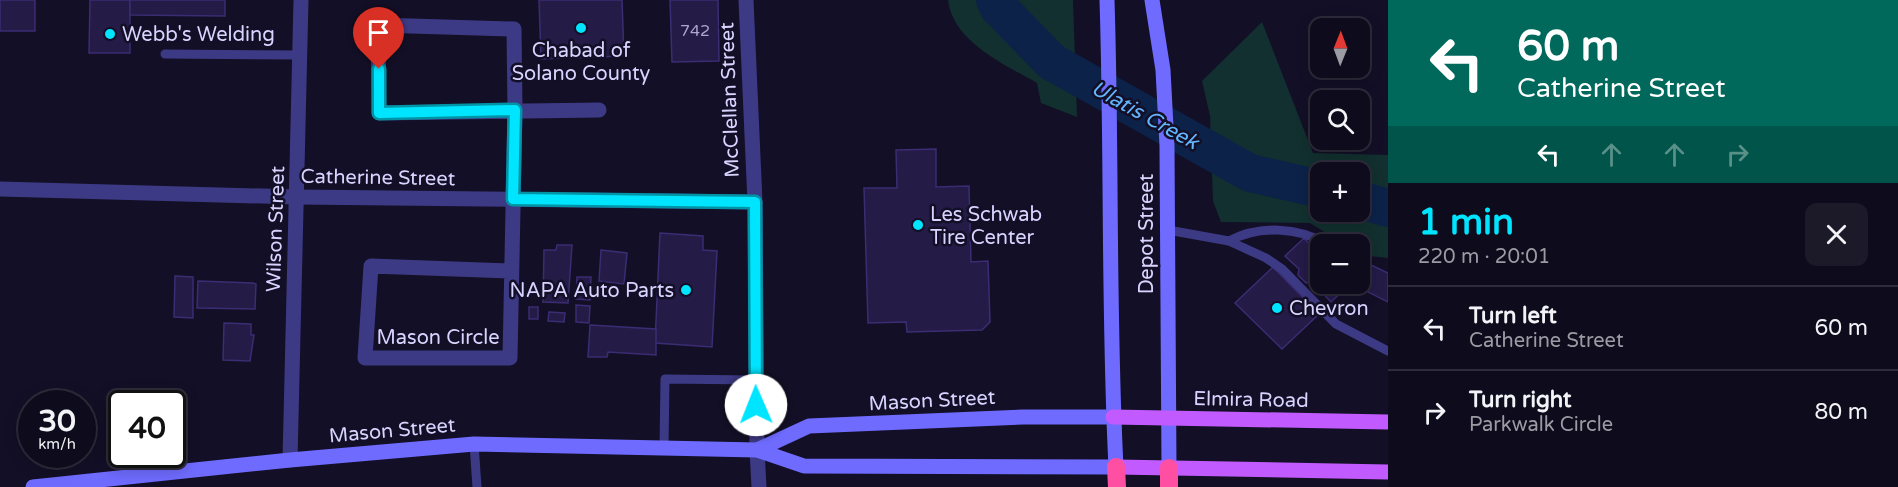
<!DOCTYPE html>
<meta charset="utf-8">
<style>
body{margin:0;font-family:"Varela Round",sans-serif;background:#1c1929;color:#f1f3f6;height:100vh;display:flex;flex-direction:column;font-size:22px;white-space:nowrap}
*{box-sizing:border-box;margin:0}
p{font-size:20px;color:#9b9ba3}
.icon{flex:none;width:33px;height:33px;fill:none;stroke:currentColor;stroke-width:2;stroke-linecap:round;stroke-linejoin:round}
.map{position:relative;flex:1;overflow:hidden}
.drawer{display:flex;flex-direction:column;background:#0e0b1c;width:510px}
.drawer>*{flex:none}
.guide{background:#00695c;color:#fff;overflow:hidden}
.needle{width:39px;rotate:1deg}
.tools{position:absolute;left:1310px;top:18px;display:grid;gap:12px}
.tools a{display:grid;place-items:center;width:60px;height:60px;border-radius:12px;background:#0e0b1c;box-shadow:0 3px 15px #0003,0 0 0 2px #2e2b3b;font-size:30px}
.speed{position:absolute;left:18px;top:390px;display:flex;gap:12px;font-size:30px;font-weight:700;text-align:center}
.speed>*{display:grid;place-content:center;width:78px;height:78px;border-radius:50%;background:#0e0b1c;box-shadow:0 3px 15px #0003,0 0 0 2px #2e2b3b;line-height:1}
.speed small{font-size:15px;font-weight:400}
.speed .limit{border:3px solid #111;border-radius:9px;background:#fff;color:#111}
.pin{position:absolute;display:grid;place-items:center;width:51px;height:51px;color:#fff;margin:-62px -26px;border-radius:50% 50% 50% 0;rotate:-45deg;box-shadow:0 0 6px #0007}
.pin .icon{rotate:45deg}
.me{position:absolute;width:66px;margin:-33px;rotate:359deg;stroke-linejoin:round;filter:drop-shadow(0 0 4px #0008)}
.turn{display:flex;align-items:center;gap:21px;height:126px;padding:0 30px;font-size:27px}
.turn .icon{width:78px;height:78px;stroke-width:2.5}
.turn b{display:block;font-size:42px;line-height:51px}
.lanes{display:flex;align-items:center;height:57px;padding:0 30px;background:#0003;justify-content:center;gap:30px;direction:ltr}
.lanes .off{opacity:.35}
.round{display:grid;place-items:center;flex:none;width:63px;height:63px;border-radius:12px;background:#1c1929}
.headline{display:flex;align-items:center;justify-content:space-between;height:102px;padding:0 30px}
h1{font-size:36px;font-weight:800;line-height:45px;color:#00e5ff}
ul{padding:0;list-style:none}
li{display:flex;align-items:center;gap:18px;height:84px;padding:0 30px;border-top:2px solid #2e2b3b}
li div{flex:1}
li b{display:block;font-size:22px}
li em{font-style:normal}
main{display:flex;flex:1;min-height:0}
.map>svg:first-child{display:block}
</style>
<main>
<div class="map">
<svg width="1388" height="487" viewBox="0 0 1388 487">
<rect width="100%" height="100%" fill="#130f26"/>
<g fill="#12302f" fill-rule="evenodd">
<path d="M948,0H1073L1077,117L1041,103L1037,83C1004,64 953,42 948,0Z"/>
<path d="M1262,22L1313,153L1388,155V258L1359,255V244H1344L1310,223L1221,222L1213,201L1210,116L1202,81ZM1320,172H1359V212H1320Z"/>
</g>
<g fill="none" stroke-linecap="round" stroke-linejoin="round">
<g stroke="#0c2248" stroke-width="38">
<polyline points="995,0 999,8 1052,62 1250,173 1320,189"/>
<polyline points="1359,200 1388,208"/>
</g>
</g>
<g fill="#241b47" stroke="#3b2d73" stroke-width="1.5">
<rect x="0" y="0" width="35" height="31"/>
<polygon points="90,0 130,0 130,53 89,53"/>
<polygon points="130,0 225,0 225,16 130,15"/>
<polygon points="539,0 622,0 624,56 541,59"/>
<polygon points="670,0 718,0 719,61 672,62"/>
<polygon points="936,149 936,187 969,186 971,262 988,261 990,322 982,330 907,332 906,322 868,323 864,188 897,188 896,150"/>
<polygon points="660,233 703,236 703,250 717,251 712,347 655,343"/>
<polygon points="1304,238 1312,247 1320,246 1320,284 1350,284 1331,302 1312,282 1306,283 1298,275 1299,269 1285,256"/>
<polygon points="557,245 572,245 568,303 543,302 544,250 556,250"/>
<polygon points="601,250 627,253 624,284 599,281"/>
<polygon points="1369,264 1388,273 1388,302 1358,287"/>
<polygon points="1273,267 1319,314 1282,349 1235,303"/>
<polygon points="175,276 193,277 193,318 174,317"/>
<polygon points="577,277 591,277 590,300 576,299"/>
<polygon points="198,281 253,283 256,284 255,309 197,308"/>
<polygon points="576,305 590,306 589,323 576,322"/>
<rect x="529" y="307" width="9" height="12"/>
<polygon points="549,312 565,313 564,322 548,321"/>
<polygon points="224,323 251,324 251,335 254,335 250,361 223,360"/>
<polygon points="590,325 656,329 656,355 608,352 607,357 588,357"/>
</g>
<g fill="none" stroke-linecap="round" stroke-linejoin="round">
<g stroke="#3d3a85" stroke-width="9">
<polyline points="165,54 301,55"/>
<polyline points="1168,230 1229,241 1266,258 1282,269 1336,324 1388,351"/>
<path d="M1229,241C1259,225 1298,227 1327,244"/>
<polyline points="1359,263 1367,268"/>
<polyline points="474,444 477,487"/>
<polyline points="664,448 665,379 755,380"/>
</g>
<g stroke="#3d3a85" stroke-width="15">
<polyline points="0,189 297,197 755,202"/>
<polyline points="510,271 371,266 365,358 510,358 515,110 514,29 378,25 379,113 599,110"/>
<polyline points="757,450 759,487"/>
<polyline points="290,460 301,0"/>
</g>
<polyline stroke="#3d3a85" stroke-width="15" points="746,0 755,202 757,450"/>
<g stroke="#6f6bff" stroke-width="15">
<polyline points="1152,0 1163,70 1167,146 1169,468"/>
<polyline points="757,450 809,426 1023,417 1113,417"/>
<path d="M33,487L290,460L474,444L757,450L804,466L1116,467C1108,312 1112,156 1107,0"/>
</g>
<g stroke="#c25bff" stroke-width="15">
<polyline points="1113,417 1388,422"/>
<polyline points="1116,467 1388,472"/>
</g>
<g stroke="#ff4fa3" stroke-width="18">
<polyline points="1116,467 1117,487"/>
<polyline points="1169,487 1169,468"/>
</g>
</g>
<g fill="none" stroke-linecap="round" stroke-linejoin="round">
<defs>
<polyline id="route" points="379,69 379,113 515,110 513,199 755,202 756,405"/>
</defs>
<use href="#route" stroke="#0095a6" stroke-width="15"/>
<use href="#route" stroke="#00e5ff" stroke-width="10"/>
</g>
<g fill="#00e5ff" stroke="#130f26" stroke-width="2">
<circle cx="581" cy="28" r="6"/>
<circle cx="110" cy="34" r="6"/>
<circle cx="918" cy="225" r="6"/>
<circle cx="686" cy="290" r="6"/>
<circle cx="1277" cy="308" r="6"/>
</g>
<g text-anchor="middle" stroke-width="5" stroke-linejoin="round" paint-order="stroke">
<g font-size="16" fill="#aca6d1">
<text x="695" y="36">742</text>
</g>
<g font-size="20" fill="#d9d4ff" stroke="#130f26" text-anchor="start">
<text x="122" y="41">Webb's Welding</text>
<text x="581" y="57" text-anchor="middle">Chabad of<tspan x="581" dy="23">Solano County</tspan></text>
<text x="930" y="221">Les Schwab<tspan x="930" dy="23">Tire Center</tspan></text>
<text x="674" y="297" text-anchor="end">NAPA Auto Parts</text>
<text x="1289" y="315">Chevron</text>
</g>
<g font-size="20" fill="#d9d4ff" stroke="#130f26">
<text transform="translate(729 100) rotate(-92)" y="7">McClellan Street</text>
<text transform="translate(378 177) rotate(1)" y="7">Catherine Street</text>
<text transform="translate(275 229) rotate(-88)" y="7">Wilson Street</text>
<text transform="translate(1146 234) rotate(-90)" y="7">Depot Street</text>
<text x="438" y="344">Mason Circle</text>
<text transform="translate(1251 399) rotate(1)" y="7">Elmira Road</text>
<text transform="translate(932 400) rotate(-3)" y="7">Mason Street</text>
<text transform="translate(392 430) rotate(-5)" y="7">Mason Street</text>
</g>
<g font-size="21" font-style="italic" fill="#62b6ff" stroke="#130f26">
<text transform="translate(1145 115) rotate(29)" y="7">Ulatis Creek</text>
</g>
</g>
</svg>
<div class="tools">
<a><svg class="needle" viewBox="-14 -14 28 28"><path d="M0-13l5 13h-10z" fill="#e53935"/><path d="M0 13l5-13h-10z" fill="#9b9ba3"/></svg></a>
<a><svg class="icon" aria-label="search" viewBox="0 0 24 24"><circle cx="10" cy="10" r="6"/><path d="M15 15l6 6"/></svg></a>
<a>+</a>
<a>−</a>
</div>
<div class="speed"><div>30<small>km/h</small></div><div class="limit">40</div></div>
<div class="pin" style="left:379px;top:69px;background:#d93025"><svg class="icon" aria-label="arrive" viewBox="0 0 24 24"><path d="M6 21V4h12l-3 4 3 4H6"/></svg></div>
<svg class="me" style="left:756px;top:405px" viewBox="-20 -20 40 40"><circle r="19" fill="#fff"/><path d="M0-13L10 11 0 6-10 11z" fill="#00e5ff"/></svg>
</div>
<section class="drawer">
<div class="guide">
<div class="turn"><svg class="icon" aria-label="left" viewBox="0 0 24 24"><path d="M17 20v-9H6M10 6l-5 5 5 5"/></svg><div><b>60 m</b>Catherine Street</div></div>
<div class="lanes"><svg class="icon" aria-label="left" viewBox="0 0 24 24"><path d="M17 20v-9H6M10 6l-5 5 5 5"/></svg><svg class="icon off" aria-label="ahead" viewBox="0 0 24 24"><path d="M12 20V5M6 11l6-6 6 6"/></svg><svg class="icon off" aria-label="ahead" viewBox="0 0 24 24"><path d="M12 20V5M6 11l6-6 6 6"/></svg><svg class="icon off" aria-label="right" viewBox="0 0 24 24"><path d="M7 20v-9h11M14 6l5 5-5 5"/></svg></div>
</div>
<div class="headline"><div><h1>1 min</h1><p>220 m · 20:01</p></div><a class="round"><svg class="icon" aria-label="close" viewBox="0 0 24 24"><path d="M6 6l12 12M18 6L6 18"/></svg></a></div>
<ul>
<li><svg class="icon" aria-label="left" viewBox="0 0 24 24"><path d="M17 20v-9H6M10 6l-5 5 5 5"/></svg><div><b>Turn left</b><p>Catherine Street</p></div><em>60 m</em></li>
<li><svg class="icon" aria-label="right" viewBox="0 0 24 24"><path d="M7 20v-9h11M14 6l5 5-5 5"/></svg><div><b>Turn right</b><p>Parkwalk Circle</p></div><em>80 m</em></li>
</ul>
</section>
</main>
